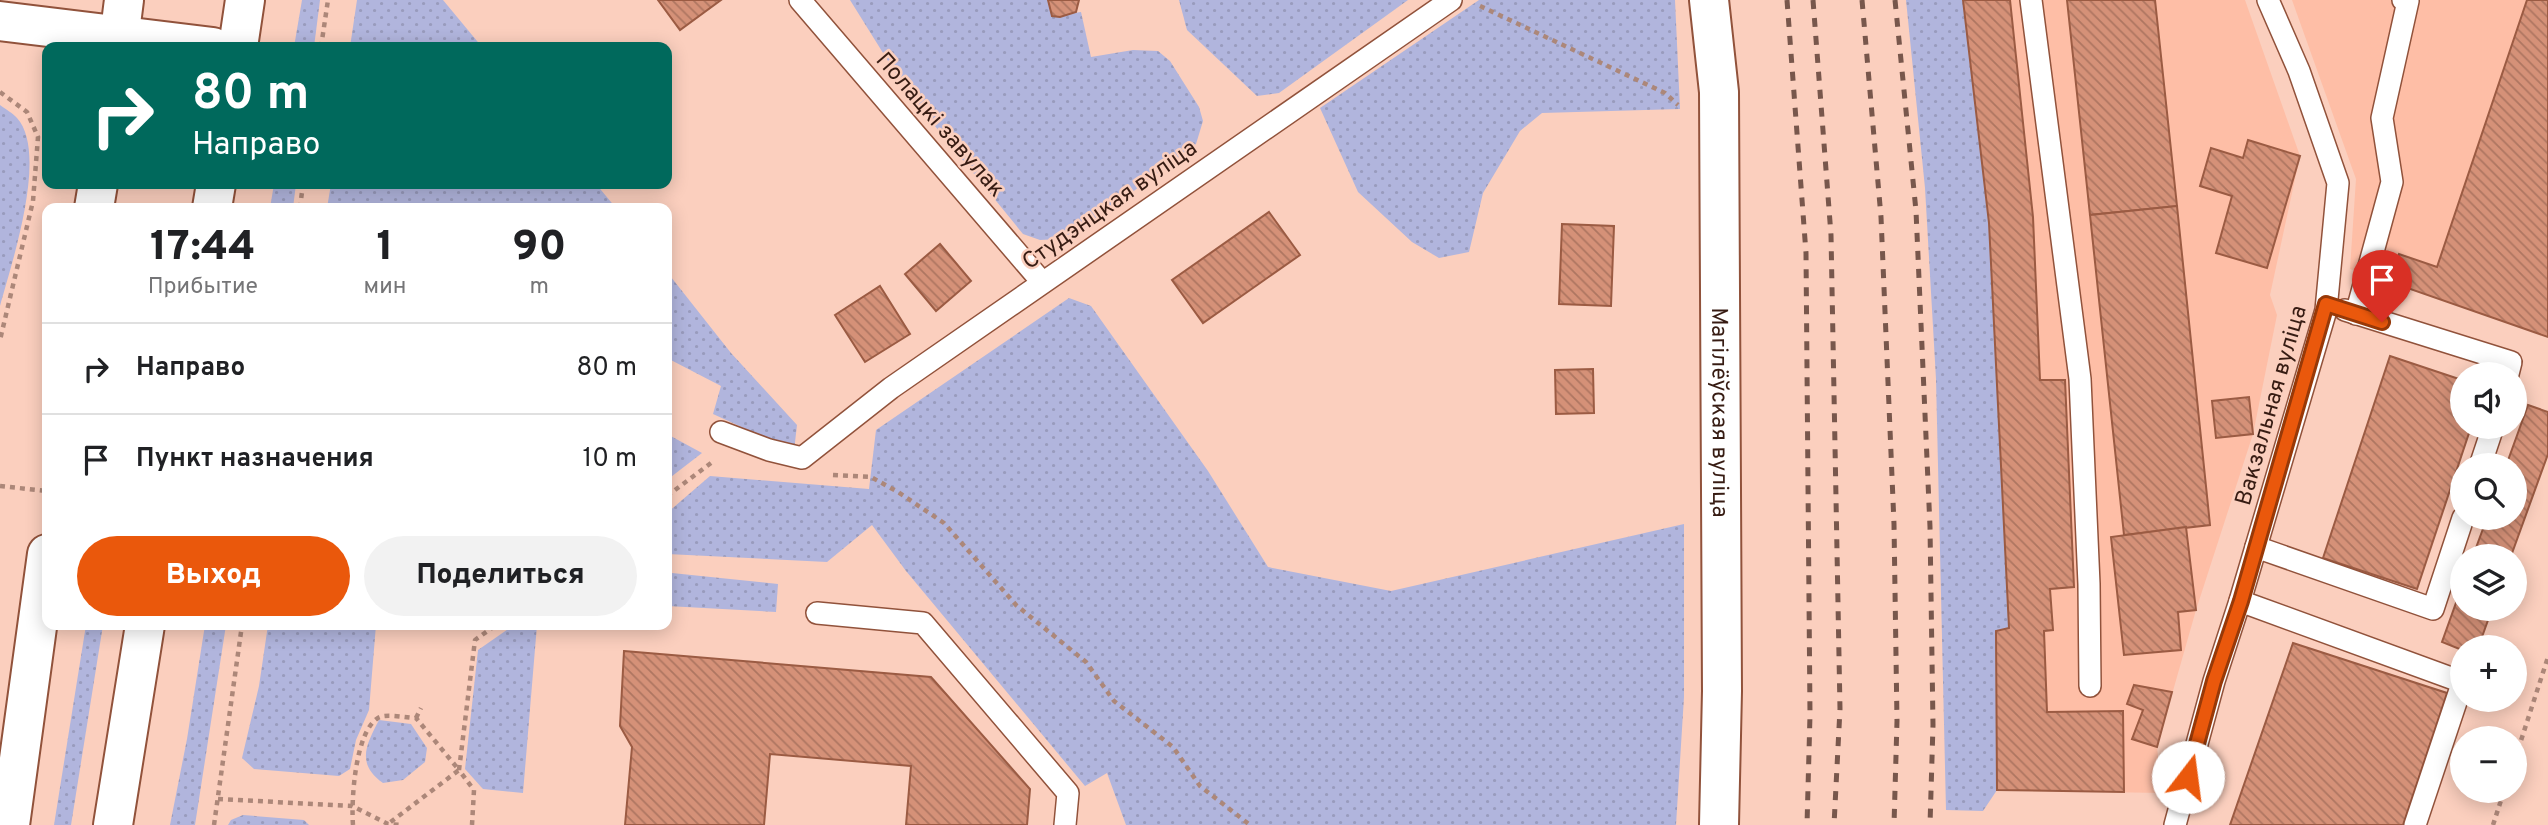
<!DOCTYPE html>
<html lang="ru">
<meta charset="utf-8">
<style>
body{margin:0;font-family:Overpass,sans-serif;background:#f2f2f2;color:#202124;height:100vh;display:flex;flex-direction:column;font-size:26px;white-space:nowrap}
*{box-sizing:border-box;margin:0}
p{font-size:23px;color:#757577}
.icon{flex:none;width:38px;height:38px;fill:none;stroke:currentColor;stroke-width:2;stroke-linecap:round;stroke-linejoin:round}
.map{position:relative;flex:1;overflow:hidden}
.sheet{position:absolute;left:42px;top:203px;width:630px;height:427px;display:flex;flex-direction:column;background:#fff;border-radius:14px;box-shadow:0 4px 18px #0003}
.sheet>*{flex:none}
.top-card{position:absolute;left:42px;top:42px;width:630px;height:147px;border-radius:14px;box-shadow:0 4px 18px #0003;background:#00695c;color:#fff;overflow:hidden}
.buttons{position:absolute;left:2450px;top:362px;display:grid;gap:14px}
.buttons a{display:grid;place-items:center;width:77px;height:77px;border-radius:50%;background:#fff;box-shadow:0 4px 18px #0003;font-size:35px}
.pin{position:absolute;display:grid;place-items:center;width:60px;height:60px;color:#fff;margin:-72px -30px;border-radius:50% 50% 50% 0;rotate:-45deg;box-shadow:0 0 7px #0007}
.pin .icon{rotate:45deg}
.me{position:absolute;width:77px;margin:-38px;rotate:15deg;stroke-linejoin:round;filter:drop-shadow(0 0 5px #0008)}
.turn{display:flex;align-items:center;gap:24px;height:147px;padding:0 35px;font-size:32px}
.turn .icon{width:91px;height:91px;stroke-width:2.5}
.turn b{display:block;font-size:49px;line-height:60px}
.eta{display:flex;justify-content:space-evenly;align-items:center;height:119px;text-align:center}
.eta b{font-size:42px;font-weight:800;line-height:49px}
.button{display:flex;gap:14px;margin-top:auto;padding:14px 35px}
.button a{flex:1;height:80px;border-radius:42px;background:#ea580c;color:#fff;font-size:28px;font-weight:800;line-height:80px;text-align:center}
.button a+a{background:#f2f2f2;color:#202124}
ul{padding:0;list-style:none}
li{display:flex;align-items:center;gap:21px;height:91px;padding:0 35px;border-top:2px solid #e0e0e0}
li div{flex:1}
li b{display:block;font-size:26px}
li em{font-style:normal}
.map>svg:first-child{display:block}
</style>
<div class="map">
<svg width="2548" height="825" viewBox="0 0 2548 825">
<defs>
<pattern id="grass-dots" width="8" height="8" patternUnits="userSpaceOnUse" patternTransform="scale(1.75)"><rect width="8" height="8" fill="#b1b5dd"/><path d="M2 2h.1M6 6h.1" fill="none" stroke="#999bbd" stroke-width="1.8" stroke-linecap="round"/></pattern>
<pattern id="building-back-hatch" width="6" height="6" patternUnits="userSpaceOnUse" patternTransform="scale(1.75)"><rect width="6" height="6" fill="#d59178"/><path d="M-1 5l2 2M0 0l6 6M5-1l2 2" fill="none" stroke="#ae7661"/></pattern>
</defs>
<rect width="100%" height="100%" fill="#fbcfbe"/>
<g fill="#febea6">
<polygon points="1963,0 2245,0 2300,156 2270,295 2277,315 2253,434 2196,610 2157,747 2162,793 1997,790 1996,631 2009,628"/>
<polygon points="2292,0 2548,0 2548,337 2350,269 2356,179"/>
</g>
<g fill="url(#grass-dots)">
<polygon points="302,0 320,0 314,47 294,47"/>
<polygon points="357,0 443,0 482,47 350,47"/>
<polygon points="850,0 1048,0 1052,16 1081,12 1091,57 1133,50 1158,51 1170,61 1199,107 1203,121 1196,144 1086,227 1058,239 1040,240 1023,234 908,93"/>
<polygon points="1179,0 1408,0 1279,93 1257,96 1187,30"/>
<polygon points="1479,0 1675,0 1680,109 1542,113 1520,131 1483,193 1469,252 1439,258 1412,242 1358,192 1320,108"/>
<polygon points="1906,0 1963,0 1989,223 2009,628 1996,631 1997,790 1983,811 1946,810 1936,379 1925,188"/>
<path d="M0,105C5,109 13,113 17,118C49,153 11,265 0,306Z"/>
<polygon points="274,184 296,184 293,208 270,208"/>
<polygon points="331,184 596,184 616,208 327,208"/>
<polygon points="667,272 731,353 797,425 794,451 713,414 721,386 667,358"/>
<polygon points="1069,298 1091,306 1208,471 1268,567 1391,591 1684,524 1684,697 1676,825 1126,825 1107,773 1085,786 906,571 872,525 827,562 667,554 667,513 710,476 869,489 876,430"/>
<polygon points="667,434 702,453 667,480"/>
<polygon points="672,573 778,584 776,612 667,606 667,575"/>
<polygon points="86,625 103,625 71,825 54,825"/>
<polygon points="205,625 226,625 195,825 170,825 187,739"/>
<polygon points="268,625 376,625 369,710 356,740 350,769 339,776 254,769 242,758 259,686"/>
<polygon points="514,625 537,625 523,793 483,789 465,769 478,650"/>
<path d="M379,720L411,724L427,748L425,762L403,780L383,783C356,764 366,745 379,720Z"/>
<polygon points="243,815 304,820 309,825 228,825 231,820"/>
</g>
<g fill="url(#building-back-hatch)" stroke="#9b5b43" stroke-width="2">
<polygon points="658,0 721,0 680,30"/>
<polygon points="1048,0 1079,0 1076,12 1060,17 1052,16"/>
<polygon points="1963,0 2010,0 2033,217 2040,380 2065,380 2074,587 2050,589 2053,630 2044,631 2047,712 2123,711 2124,792 1997,790 1996,631 2009,628 1989,223"/>
<polygon points="2067,0 2155,0 2177,206 2090,215"/>
<polygon points="2527,0 2548,0 2548,337 2390,282 2399,254 2437,267"/>
<polygon points="2248,140 2300,156 2267,268 2216,253 2232,196 2200,186 2211,148 2243,158"/>
<polygon points="2177,206 2210,525 2124,535 2090,215"/>
<polygon points="1269,212 1300,255 1203,323 1172,280"/>
<polygon points="1562,224 1614,226 1611,306 1559,304"/>
<polygon points="940,244 971,281 936,311 905,274"/>
<polygon points="880,286 910,334 865,362 835,315"/>
<polygon points="2390,356 2462,380 2462,427 2471,427 2417,589 2323,558"/>
<polygon points="1593,369 1594,413 1556,414 1555,370"/>
<polygon points="2249,397 2253,434 2216,438 2212,401"/>
<polygon points="2528,405 2548,412 2548,454 2511,556 2473,556 2487,518 2515,518 2515,466 2506,466"/>
<polygon points="2186,527 2196,610 2178,612 2181,650 2124,655 2111,537"/>
<polygon points="2462,586 2462,609 2492,609 2478,648 2462,648 2462,650 2442,642"/>
<polygon points="2293,643 2447,693 2403,825 2230,825"/>
<polygon points="624,651 931,677 1030,789 1027,825 906,825 911,766 770,754 764,825 625,825 632,747 620,726"/>
<polygon points="2134,685 2172,692 2157,747 2132,739 2143,710 2127,704"/>
</g>
<g fill="none" stroke-linecap="round" stroke-linejoin="round">
<defs>
<g id="service">
<polyline points="800,0 1042,282"/>
<polyline points="2031,0 2080,379 2089,584 2090,686"/>
<polyline points="2345,310 2511,362 2508,374"/>
<polyline points="2356,314 2392,182 2382,118 2408,1 2403,0"/>
<polyline points="721,432 769,450 802,458 891,388 1451,0"/>
<polyline points="2480,466 2493,427"/>
<polyline points="2256,547 2433,609 2463,518"/>
<polyline points="2240,601 2462,682"/>
<polyline points="817,613 923,623 1068,793 1065,825"/>
<polyline points="2175,825 2214,681 2240,601 2326,310 2338,183 2299,71 2268,0"/>
<polyline points="2415,825 2462,684"/>
</g>
<g id="minor">
<path id="s1" d="M1709,0L1719,92L1722,691L1719,825"/>
</g>
<polyline id="secondary" points="0,21 213,47"/>
<g id="primary">
<polyline points="118,47 124,0"/>
<polyline points="238,47 245,0"/>
<polyline points="94,208 98,184"/>
<polyline points="212,208 216,184"/>
<polyline points="10,825 47,554"/>
<polyline points="113,825 145,625"/>
</g>
</defs>
<use href="#service" stroke="#91523b" stroke-width="24"/>
<use href="#minor" stroke="#91523b" stroke-width="42"/>
<use href="#secondary" stroke="#91523b" stroke-width="42"/>
<use href="#primary" stroke="#91523b" stroke-width="42"/>
<g stroke="#ac8779" stroke-width="4.5" stroke-dasharray="5 5" stroke-linecap="butt">
<polyline points="1480,6 1665,93 1678,105"/>
<polyline points="321,47 328,0"/>
<polyline points="0,92 27,112 38,137 33,201 0,340"/>
<polyline points="300,208 303,184"/>
<polyline points="833,475 871,477 898,492 944,523 1016,605 1086,662 1114,701 1173,747 1200,786 1250,825"/>
<polyline points="0,486 47,491"/>
<polyline points="667,496 711,463"/>
<polyline points="416,718 421,708"/>
<polyline points="2515,759 2548,657"/>
<polyline points="218,799 352,806 388,824 401,825"/>
<polyline points="214,825 242,625"/>
<path d="M353,825C351,801 355,732 378,718C386,713 406,718 416,718L459,770L388,824"/>
<polyline points="472,825 474,790 459,770 475,640 496,625"/>
<polyline points="2493,825 2504,791"/>
</g>
<use href="#service" stroke="#fff" stroke-width="21"/>
<use href="#minor" stroke="#fff" stroke-width="38"/>
<use href="#secondary" stroke="#fff" stroke-width="38"/>
<use href="#primary" stroke="#fff" stroke-width="38"/>
<g stroke="#78574c" stroke-width="5" stroke-dasharray="9 9" stroke-linecap="butt">
<polyline points="1787,0 1806,253 1810,715 1807,825"/>
<polyline points="1813,0 1831,235 1840,709 1834,825"/>
<polyline points="1862,0 1881,217 1894,524 1897,721 1894,825"/>
<polyline points="1895,0 1916,211 1930,527 1933,725 1930,825"/>
</g>
</g>
<g fill="none" stroke-linecap="round" stroke-linejoin="round">
<defs>
<polyline id="route" points="2188,777 2214,681 2241,601 2326,304 2382,322"/>
</defs>
<use href="#route" stroke="#983908" stroke-width="18"/>
<use href="#route" stroke="#ea580c" stroke-width="12"/>
</g>
<g text-anchor="middle" stroke-width="5" stroke-linejoin="round" paint-order="stroke">
<g font-size="23" fill="#371c13" stroke="#fbcfbe">
<text transform="translate(941 124) rotate(49)" y="8">Полацкі завулак</text>
<text transform="translate(1109 204) rotate(-35)" y="8">Студэнцкая вуліца</text>
<text transform="translate(2270 405) rotate(-74)" y="8">Вакзальная вуліца</text>
<text dy="8" stroke="none"><textPath href="#s1" startOffset="413">Магілёўская вуліца</textPath></text>
</g>
</g>
</svg>
<div class="buttons">
<a><svg class="icon" aria-label="sound" viewBox="0 0 24 24"><path d="M4 9h4l5-4v14l-5-4H4zM17 9q2 3 0 6"/></svg></a>
<a><svg class="icon" aria-label="search" viewBox="0 0 24 24"><circle cx="10" cy="10" r="6"/><path d="M15 15l6 6"/></svg></a>
<a><svg class="icon" aria-label="layers" viewBox="0 0 24 24"><path d="M12 4l9 5-9 5-9-5zM3 14l9 5 9-5"/></svg></a>
<a>+</a>
<a>−</a>
</div>
<div class="pin" style="left:2382px;top:322px;background:#d93025"><svg class="icon" aria-label="arrive" viewBox="0 0 24 24"><path d="M6 21V4h12l-3 4 3 4H6"/></svg></div>
<svg class="me" style="left:2188px;top:777px" viewBox="-20 -20 40 40"><circle r="19" fill="#fff"/><path d="M0-13L10 11 0 6-10 11z" fill="#ea580c"/></svg>
<div class="top-card">
<div class="turn"><svg class="icon" aria-label="right" viewBox="0 0 24 24"><path d="M7 20v-9h11M14 6l5 5-5 5"/></svg><div><b>80 m</b>Направо</div></div>
</div>
<section class="sheet">
<div class="eta">
<div><b>17:44</b><p>Прибытие</p></div>
<div><b>1</b><p>мин</p></div>
<div><b>90</b><p>m</p></div>
</div>
<ul>
<li><svg class="icon" aria-label="right" viewBox="0 0 24 24"><path d="M7 20v-9h11M14 6l5 5-5 5"/></svg><div><b>Направо</b></div><em>80 m</em></li>
<li><svg class="icon" aria-label="arrive" viewBox="0 0 24 24"><path d="M6 21V4h12l-3 4 3 4H6"/></svg><div><b>Пункт назначения</b></div><em>10 m</em></li>
</ul>
<div class="button"><a>Выход</a><a>Поделиться</a></div>
</section>
</div>
